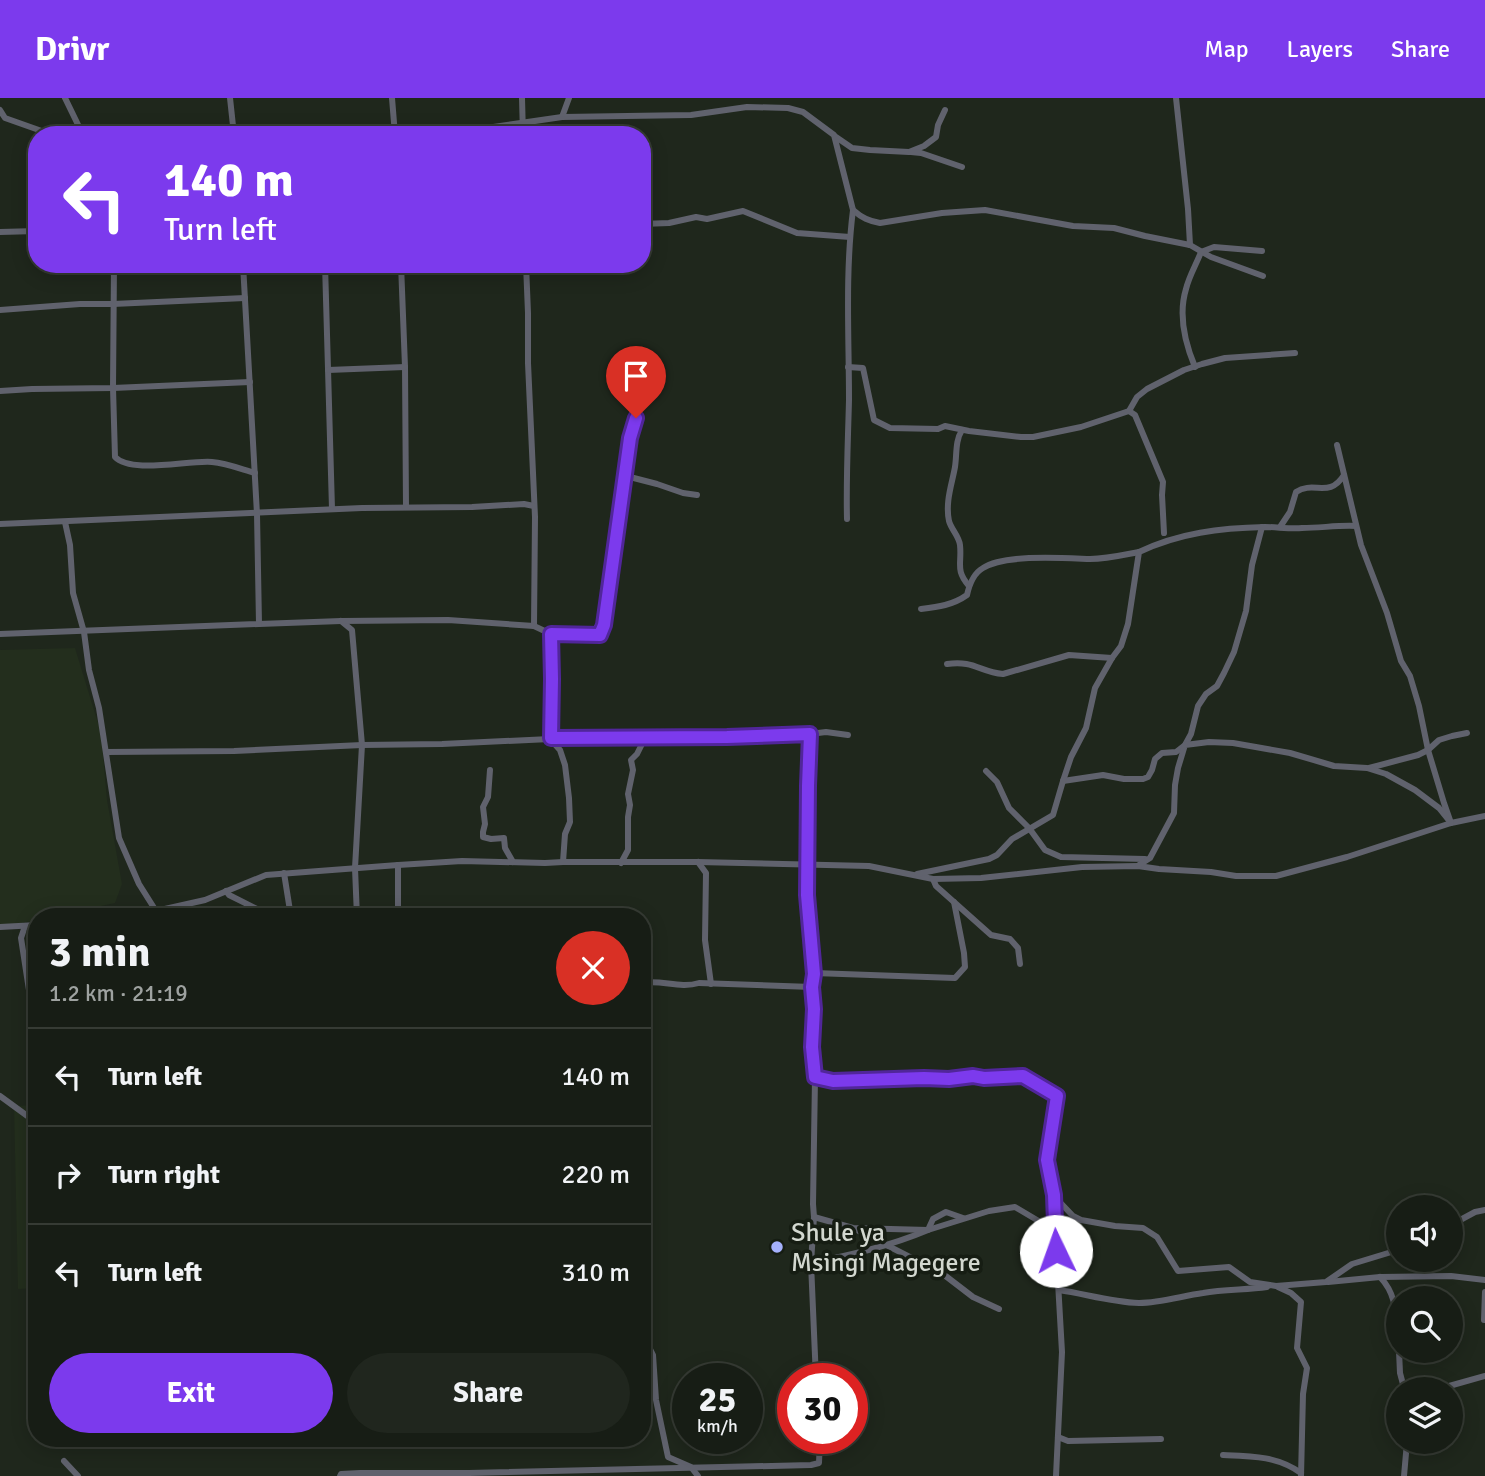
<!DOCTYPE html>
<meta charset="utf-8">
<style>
body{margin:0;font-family:Signika,sans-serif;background:#20261e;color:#f1f3f6;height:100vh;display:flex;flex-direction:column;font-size:26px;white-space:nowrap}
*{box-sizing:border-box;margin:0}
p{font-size:23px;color:#9ea2a0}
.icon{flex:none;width:38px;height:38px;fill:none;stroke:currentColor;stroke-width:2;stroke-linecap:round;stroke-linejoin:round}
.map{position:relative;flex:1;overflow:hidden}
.panel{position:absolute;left:28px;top:810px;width:623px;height:539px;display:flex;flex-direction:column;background:#171d15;border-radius:28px;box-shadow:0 4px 18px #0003,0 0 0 2px #363b34}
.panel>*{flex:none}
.top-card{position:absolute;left:28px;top:28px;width:623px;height:147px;border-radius:28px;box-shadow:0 4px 18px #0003,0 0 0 2px #363b34;background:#7c3aed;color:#fff;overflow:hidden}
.fabs{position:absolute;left:1386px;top:1097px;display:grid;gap:14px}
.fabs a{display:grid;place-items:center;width:77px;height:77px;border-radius:50%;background:#171d15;box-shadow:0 4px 18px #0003,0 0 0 2px #363b34;font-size:35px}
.speed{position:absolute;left:672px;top:1265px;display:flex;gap:14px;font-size:35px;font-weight:700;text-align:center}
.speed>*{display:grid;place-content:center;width:91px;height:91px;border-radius:50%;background:#171d15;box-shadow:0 4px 18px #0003,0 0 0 2px #363b34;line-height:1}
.speed small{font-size:18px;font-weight:400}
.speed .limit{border:10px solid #d22;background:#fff;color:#111}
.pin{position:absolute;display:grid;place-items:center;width:60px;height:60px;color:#fff;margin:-72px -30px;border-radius:50% 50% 50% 0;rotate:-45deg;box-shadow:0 0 7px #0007}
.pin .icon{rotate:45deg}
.me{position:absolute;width:77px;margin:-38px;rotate:357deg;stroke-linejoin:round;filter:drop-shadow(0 0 5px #0008)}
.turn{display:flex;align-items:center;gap:24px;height:147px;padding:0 21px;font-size:32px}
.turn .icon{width:91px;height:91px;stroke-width:2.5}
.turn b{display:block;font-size:49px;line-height:60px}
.round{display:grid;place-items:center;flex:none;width:74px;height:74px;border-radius:37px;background:#20261e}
.summary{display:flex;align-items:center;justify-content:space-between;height:119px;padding:0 21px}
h1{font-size:42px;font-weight:800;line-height:52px}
.primary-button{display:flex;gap:14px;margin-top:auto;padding:14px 21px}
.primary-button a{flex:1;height:80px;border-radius:42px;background:#7c3aed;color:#fff;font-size:28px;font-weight:800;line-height:80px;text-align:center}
.primary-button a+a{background:#20261e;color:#f1f3f6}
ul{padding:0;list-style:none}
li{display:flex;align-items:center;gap:21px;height:98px;padding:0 21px;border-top:2px solid #363b34}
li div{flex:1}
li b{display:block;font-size:26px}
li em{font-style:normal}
header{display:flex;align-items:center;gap:42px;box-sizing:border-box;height:98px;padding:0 35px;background:#7c3aed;color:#fff}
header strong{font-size:33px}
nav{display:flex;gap:38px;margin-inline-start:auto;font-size:24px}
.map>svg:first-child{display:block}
</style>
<header>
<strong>Drivr</strong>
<nav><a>Map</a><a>Layers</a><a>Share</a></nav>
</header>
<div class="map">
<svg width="1485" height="1378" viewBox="0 0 1485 1378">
<rect width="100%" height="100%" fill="#1f271c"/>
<g fill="#232e1d">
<polygon points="75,550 101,635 107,702 122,786 115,805 49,819 37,819 37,822 0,829 0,552"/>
<polygon points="37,1007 37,1190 18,1191 14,1008"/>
</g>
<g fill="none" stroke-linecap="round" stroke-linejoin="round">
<g stroke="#60626d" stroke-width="6">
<polyline points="65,0 83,37"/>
<polyline points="230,0 234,37"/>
<polyline points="392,0 395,37"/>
<polyline points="522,0 523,37"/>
<polyline points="1176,0 1188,111 1190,147"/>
<polyline points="0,12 5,20 53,37"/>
<polyline points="562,19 569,0"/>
<path d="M391,37L473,32L562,19L691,17L747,9L788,10L803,14L834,37L853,112C862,120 869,123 880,125L942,115L985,112L1073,128L1114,130L1145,138L1190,147L1211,159L1263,178"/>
<polyline points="836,39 852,50 870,52 909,54 924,48 936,39 938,27 945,12"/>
<polyline points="911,54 921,55 962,69"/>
<polyline points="642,126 669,125 696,119 707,121 743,113 797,135 850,139"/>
<polyline points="0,134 37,133"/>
<path d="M114,166L113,290L115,359C131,376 188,362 212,364C226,365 241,371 255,375"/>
<polyline points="325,166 332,411"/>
<polyline points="401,166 405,269 406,409"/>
<polyline points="526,166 528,215 528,265 535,419 534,528"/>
<polyline points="0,212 80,206 113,206 245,200"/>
<polyline points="848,269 863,270 874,322 890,330 938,331 945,328 969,333 1021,339 1033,339 1081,329 1129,313 1137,299 1147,291 1184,272 1202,266 1225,260 1295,255"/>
<path d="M1195,269C1185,245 1178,217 1186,191C1189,178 1196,167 1201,154L1214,149L1262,153"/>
<polyline points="328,272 405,269"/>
<polyline points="0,293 32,291 113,290 250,284"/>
<polyline points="1129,313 1135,317 1163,384 1162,397 1164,435"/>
<path d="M962,332C955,343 957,356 955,369C952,386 945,404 949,423C951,431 959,438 960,447C962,466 955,472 969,488"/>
<polyline points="626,378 657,386 683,395 697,397"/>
<path d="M847,421C846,381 848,342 849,302C849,238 845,176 853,112"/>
<polyline points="65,424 70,447 73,495 84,534 89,572 99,610 119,740 139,786 156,813"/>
<polyline points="0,426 362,410 472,409 524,406 534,408"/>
<path d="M1280,429L1290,414L1296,394C1314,382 1329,401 1344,377"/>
<path d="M921,511C938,509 953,507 967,497C969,488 974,475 983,470C1005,456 1063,460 1090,461C1107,461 1123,457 1139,454"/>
<polyline points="341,523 352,532 362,647 355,770 357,819"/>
<polyline points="259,526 341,523 448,522 534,528 551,536 600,537 604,527 630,340 636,320"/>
<polyline points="0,536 259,526 257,416 243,166"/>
<polyline points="551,536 552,581 550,641 560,652 565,667 569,700 570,724 565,736 563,764"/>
<path d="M947,566C974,562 980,574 1003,576L1069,557L1112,560"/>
<path d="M810,636C808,690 805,744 807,798C808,828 815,859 812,889"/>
<polyline points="106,654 234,653 362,647 442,646 550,641 727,639 810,636 826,634 848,637"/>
<polyline points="1369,670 1418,657 1428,652 1439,642 1452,638 1467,635"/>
<polyline points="490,672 488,699 483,709 485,726 483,734 483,739 491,741 504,740 505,750 513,764"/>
<polyline points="986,673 997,684 1009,710 1029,730 1045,752 1061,759 1145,761"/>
<polyline points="1063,683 1103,677 1124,681 1143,681 1148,679 1152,672 1155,661 1162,655 1176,654 1185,647 1191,636 1198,608 1206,596 1217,588 1224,575 1234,554 1246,513 1252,467 1262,429"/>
<polyline points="698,764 706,775 705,842 711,886"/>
<polyline points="621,765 628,752 628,719 630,707 628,696 633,672 631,662 637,656 645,640"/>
<polyline points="398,767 462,763 545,765 563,764 698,764 869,768 933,781 981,780 1082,769 1138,768 1159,771 1211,774 1236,778 1276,778 1347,759 1451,725 1485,718"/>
<polyline points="1139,767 1150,760 1174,715 1175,687 1178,670 1185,647 1209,644 1233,645 1290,655 1334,668 1367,670 1386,676 1415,692 1439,710 1451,725 1444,705 1428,652 1419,608 1410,578 1401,563 1387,515 1361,447 1337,347"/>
<polyline points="284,775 291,819"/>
<path d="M917,776L989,761L997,757L1012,741L1053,717L1063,683L1071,659L1086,630L1095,590L1112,560L1121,548L1128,526L1139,454C1179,435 1220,430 1265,429C1277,429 1290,431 1302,430C1321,430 1338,427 1356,428"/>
<polyline points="933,781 936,788 991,837 1010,841 1018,850 1020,866"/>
<polyline points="226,793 229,797 261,813 267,819"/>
<polyline points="120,819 147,815 205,802 266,777 398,767 398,819"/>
<polyline points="25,828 21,840 37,944"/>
<polyline points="0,829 37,827"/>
<polyline points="814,875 955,880 965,869 964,855 954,804"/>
<path d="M642,885C661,881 679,891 699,885L812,889L814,911L812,949L815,980L833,983L924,980L949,981L973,978L984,980L1023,978L1057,997L1047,1062L1053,1097L1073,1118L1081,1122L1115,1128L1143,1130L1157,1139L1178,1173L1229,1169L1250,1184L1276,1188L1326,1184L1352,1166L1398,1152"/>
<polyline points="815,980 813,1106 814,1119 811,1165 816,1281"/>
<polyline points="0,998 37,1025"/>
<polyline points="1053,1097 1062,1254 1056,1378"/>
<polyline points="814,1119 853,1130 928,1132 989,1113 1015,1109 1042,1125 1056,1137"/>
<polyline points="1451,1127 1475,1114 1485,1112"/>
<polyline points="855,1131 943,1176 973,1199 999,1211"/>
<path d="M811,1165C851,1157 890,1148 928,1132L933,1121L946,1114L963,1120"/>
<path d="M1380,1179C1399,1199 1395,1220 1398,1245"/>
<polyline points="1328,1184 1380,1179 1451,1178 1485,1182"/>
<polyline points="1278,1189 1291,1195 1301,1204 1297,1250 1307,1270 1303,1296 1301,1378"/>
<path d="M1059,1192C1086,1196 1111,1204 1139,1205C1160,1205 1182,1198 1203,1195C1224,1191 1246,1192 1267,1189"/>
<polyline points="1484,1222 1485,1194"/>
<polyline points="642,1240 646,1243 653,1257 656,1302 668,1359 691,1369 698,1378"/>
<polyline points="1399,1253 1400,1275 1404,1290 1407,1292"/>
<polyline points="1425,1292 1442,1290 1485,1278"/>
<polyline points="1058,1339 1068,1343 1161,1341"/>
<path d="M1223,1357C1252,1358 1277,1358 1301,1375"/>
<polyline points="64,1363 78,1378"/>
<polyline points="340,1378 341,1376 360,1375 469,1375 811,1367 819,1365 820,1340"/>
<polyline points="1404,1378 1407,1344"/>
</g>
</g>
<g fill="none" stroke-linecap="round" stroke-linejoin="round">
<defs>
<polyline id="route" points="636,320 630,340 604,527 600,537 551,536 552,581 551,640 727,639 810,636 808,688 807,797 814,876 812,889 814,911 812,949 815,979 833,983 924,980 949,981 973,978 984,980 1023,978 1057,998 1047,1062 1054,1097 1056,1153"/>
</defs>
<use href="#route" stroke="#51269a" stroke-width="18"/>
<use href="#route" stroke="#7c3aed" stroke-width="12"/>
</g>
<circle fill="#a5b1fc" stroke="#161d13" stroke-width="2.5" cx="777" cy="1149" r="7"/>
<g text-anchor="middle" stroke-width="7" stroke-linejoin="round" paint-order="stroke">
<g font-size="26" fill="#d2d7cf" stroke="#161d13" text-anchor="start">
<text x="791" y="1143">Shule ya<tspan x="791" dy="30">Msingi Magegere</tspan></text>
</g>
</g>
</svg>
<div class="fabs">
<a><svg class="icon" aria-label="sound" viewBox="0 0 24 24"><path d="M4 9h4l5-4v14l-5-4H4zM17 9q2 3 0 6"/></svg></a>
<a><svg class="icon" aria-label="search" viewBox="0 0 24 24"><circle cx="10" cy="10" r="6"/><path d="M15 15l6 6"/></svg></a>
<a><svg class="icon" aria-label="layers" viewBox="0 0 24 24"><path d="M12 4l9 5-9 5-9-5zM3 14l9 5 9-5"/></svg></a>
</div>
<div class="speed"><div>25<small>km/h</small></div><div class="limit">30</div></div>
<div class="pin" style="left:636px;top:320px;background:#d93025"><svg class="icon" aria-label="arrive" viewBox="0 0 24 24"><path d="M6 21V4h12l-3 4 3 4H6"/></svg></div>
<svg class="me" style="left:1056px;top:1153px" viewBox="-20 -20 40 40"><circle r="19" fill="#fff"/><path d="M0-13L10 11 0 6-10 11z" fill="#7c3aed"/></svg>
<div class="top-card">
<div class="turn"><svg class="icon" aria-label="left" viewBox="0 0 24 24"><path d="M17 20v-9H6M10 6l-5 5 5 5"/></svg><div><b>140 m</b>Turn left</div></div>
</div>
<section class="panel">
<div class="summary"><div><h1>3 min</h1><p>1.2 km · 21:19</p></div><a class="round" style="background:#d93025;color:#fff"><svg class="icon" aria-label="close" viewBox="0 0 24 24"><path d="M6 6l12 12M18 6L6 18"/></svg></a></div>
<ul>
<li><svg class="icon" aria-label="left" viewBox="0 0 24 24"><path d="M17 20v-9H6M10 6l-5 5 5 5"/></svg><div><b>Turn left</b></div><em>140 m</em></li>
<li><svg class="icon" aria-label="right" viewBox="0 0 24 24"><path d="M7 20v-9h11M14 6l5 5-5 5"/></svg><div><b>Turn right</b></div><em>220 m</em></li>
<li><svg class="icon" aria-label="left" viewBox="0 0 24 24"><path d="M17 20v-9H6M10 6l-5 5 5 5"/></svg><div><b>Turn left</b></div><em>310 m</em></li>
</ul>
<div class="primary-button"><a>Exit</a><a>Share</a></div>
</section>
</div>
